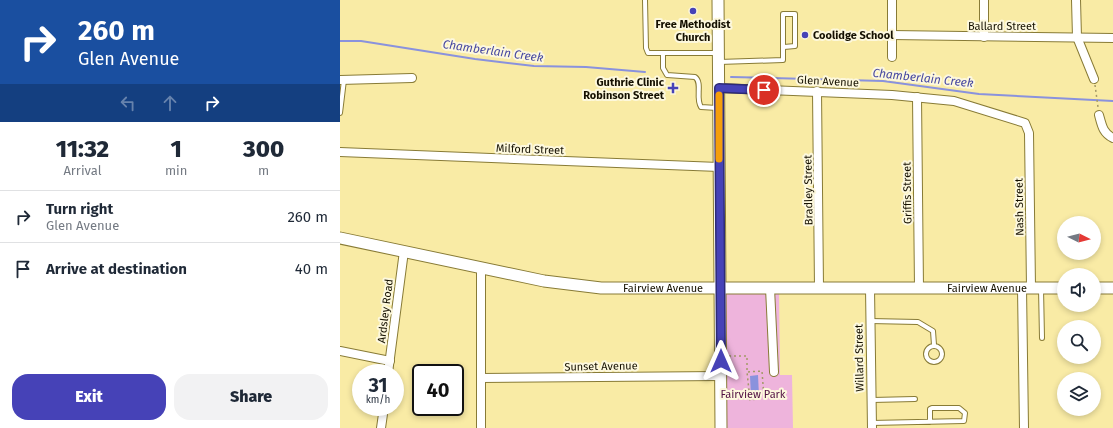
<!DOCTYPE html>
<style>
body{margin:0;font-family:"Fira Sans",sans-serif;background:#f2f2f3;color:#1f2937;height:100vh;display:flex;flex-direction:column;font-size:15px;white-space:nowrap}
*{box-sizing:border-box;margin:0}
p{font-size:13px;color:#747a83}
.icon{flex:none;width:22px;height:22px;fill:none;stroke:currentColor;stroke-width:2;stroke-linecap:round;stroke-linejoin:round}
.map{position:relative;flex:1;overflow:hidden}
.details{display:flex;flex-direction:column;background:#fff;width:340px}
.details>*{flex:none}
.top-card{background:#1a4fa0;color:#fff;overflow:hidden}
.needle{width:26px;rotate:96deg}
.buttons{position:absolute;left:717px;top:216px;display:grid;gap:8px}
.buttons a{display:grid;place-items:center;width:44px;height:44px;border-radius:50%;background:#fff;box-shadow:0 2px 6px #0003;font-size:20px}
.speed{position:absolute;left:12px;top:364px;display:flex;gap:8px;font-size:20px;font-weight:700;text-align:center}
.speed>*{display:grid;place-content:center;width:52px;height:52px;border-radius:50%;background:#fff;box-shadow:0 2px 6px #0003;line-height:1}
.speed small{font-size:10px;font-weight:400}
.speed .limit{border:2px solid #111;border-radius:6px;background:#fff;color:#111}
.pin{position:absolute;display:grid;place-items:center;width:34px;height:34px;color:#fff;margin:-17px;border:2px solid #fff;border-radius:50%;box-shadow:0 1px 4px #0007}
.me{position:absolute;width:44px;margin:-22px;rotate:0deg;stroke-linejoin:round;filter:drop-shadow(0 0 3px #0008)}
.turn{display:flex;align-items:center;gap:14px;height:84px;padding:0 12px;font-size:18px}
.turn .icon{width:52px;height:52px;stroke-width:2.5}
.turn b{display:block;font-size:28px;line-height:34px}
.lanes{display:flex;align-items:center;height:38px;padding:0 12px;background:#0003;justify-content:center;gap:20px;direction:ltr}
.lanes .off{opacity:.35}
.eta{display:flex;justify-content:space-evenly;align-items:center;height:68px;text-align:center}
.eta b{font-size:24px;font-weight:800;line-height:28px}
.primary-button{display:flex;gap:8px;margin-top:auto;padding:8px 12px}
.primary-button a{flex:1;height:46px;border-radius:16px;background:#4642b7;color:#fff;font-size:16px;font-weight:800;line-height:46px;text-align:center}
.primary-button a+a{background:#f2f2f3;color:#1f2937}
ul{padding:0;list-style:none}
li{display:flex;align-items:center;gap:12px;height:52px;padding:0 12px;border-top:1px solid #e0e1e3}
li div{flex:1}
li b{display:block;font-size:15px}
li em{font-style:normal}
main{display:flex;flex:1;min-height:0}
.map>svg:first-child{display:block}
</style>
<main>
<section class="details">
<div class="top-card">
<div class="turn"><svg class="icon" aria-label="right" viewBox="0 0 24 24"><path d="M7 20v-9h11M14 6l5 5-5 5"/></svg><div><b>260 m</b>Glen Avenue</div></div>
<div class="lanes"><svg class="icon off" aria-label="left" viewBox="0 0 24 24"><path d="M17 20v-9H6M10 6l-5 5 5 5"/></svg><svg class="icon off" aria-label="ahead" viewBox="0 0 24 24"><path d="M12 20V5M6 11l6-6 6 6"/></svg><svg class="icon" aria-label="right" viewBox="0 0 24 24"><path d="M7 20v-9h11M14 6l5 5-5 5"/></svg></div>
</div>
<div class="eta">
<div><b>11:32</b><p>Arrival</p></div>
<div><b>1</b><p>min</p></div>
<div><b>300</b><p>m</p></div>
</div>
<ul>
<li><svg class="icon" aria-label="right" viewBox="0 0 24 24"><path d="M7 20v-9h11M14 6l5 5-5 5"/></svg><div><b>Turn right</b><p>Glen Avenue</p></div><em>260 m</em></li>
<li><svg class="icon" aria-label="arrive" viewBox="0 0 24 24"><path d="M6 21V4h12l-3 4 3 4H6"/></svg><div><b>Arrive at destination</b></div><em>40 m</em></li>
</ul>
<div class="primary-button"><a>Exit</a><a>Share</a></div>
</section>
<div class="map">
<svg width="773" height="428" viewBox="0 0 773 428">
<rect width="100%" height="100%" fill="#f9eba5"/>
<polygon fill="#eeb4dc" points="380,288 439,288 440,375 452,375 453,428 381,428"/>
<polygon fill="#8a92dd" points="418,375 419,396 411,397 410,376"/>
<g fill="none" stroke-linecap="round" stroke-linejoin="round">
<g stroke="#8a92dd" stroke-width="2">
<polyline points="0,41 21,41 135,59 194,66 246,67 305,72"/>
<polyline points="391,77 543,81 639,94 773,101"/>
</g>
<defs>
<g id="lane">
<polyline points="305,0 306,48 308,53 378,53"/>
<path d="M323,54V68L327,75L355,77C363,83 355,98 361,107L377,108"/>
<polyline points="379,62 443,60 443,14 455,14 455,46 444,47"/>
<polyline points="0,113 4,80"/>
<polyline points="701,288 702,338"/>
<polyline points="530,321 578,322 593,331 594,345"/>
<circle cx="594" cy="354" r="8"/>
<polyline points="532,400 575,399"/>
<polyline points="531,423 624,421 625,413 619,408 592,408 590,409 590,422"/>
</g>
<g id="street">
<polyline points="644,0 644,37"/>
<polyline points="736,0 737,37 754,79"/>
<polyline points="552,35 773,38"/>
<polyline points="552,57 552,0"/>
<polyline points="0,80 72,78"/>
<polyline points="379,88 552,95 614,101 685,123 689,133 691,288"/>
<polyline points="477,91 479,288"/>
<polyline points="577,97 579,288"/>
<path d="M759,115C762,126 763,133 773,138"/>
<polyline points="0,152 379,167"/>
<polyline points="430,288 434,372"/>
<polyline points="530,288 532,428"/>
<polyline points="682,288 684,428"/>
<polyline points="0,351 50,361"/>
<polyline points="48,373 64,251"/>
<polyline points="141,378 381,376"/>
<polyline points="41,428 44,407"/>
<polyline points="141,428 141,267"/>
</g>
<g id="secondary">
<polyline points="378,0 381,428"/>
<path id="s1" d="M0,238L204,281L261,288H724"/>
<polyline points="754,288 773,288"/>
</g>
</defs>
<use href="#lane" stroke="#887b36" stroke-width="6"/>
<use href="#street" stroke="#887b36" stroke-width="10"/>
<use href="#secondary" stroke="#887b36" stroke-width="13"/>
<g stroke="#a49967" stroke-width="1.5" stroke-dasharray="2 3" stroke-linecap="butt">
<polyline points="755,85 758,107"/>
<polyline points="389,356 407,356 407,372 422,371 424,398 410,400 407,372"/>
</g>
<use href="#lane" stroke="#fff" stroke-width="4"/>
<use href="#street" stroke="#fff" stroke-width="8"/>
<use href="#secondary" stroke="#fff" stroke-width="11"/>
</g>
<g fill="none" stroke-linecap="round" stroke-linejoin="round">
<defs>
<polyline id="route" points="381,361 379,88 424,90"/>
</defs>
<use href="#route" stroke="#2e2b77" stroke-width="10"/>
<use href="#route" stroke="#4642b7" stroke-width="7"/>
<polyline stroke="#f59e0b" stroke-width="7" points="379,95 379,159"/>
</g>
<g fill="#4642b7" stroke="#fdf8dd" stroke-width="1.5">
<circle cx="353" cy="11" r="4"/>
<circle cx="465" cy="35" r="4"/>
<path d="M331 82h4v4h4v4h-4v4h-4v-4h-4v-4h4z"/>
</g>
<g text-anchor="middle" stroke-width="4" stroke-linejoin="round" paint-order="stroke">
<g font-size="11" font-weight="bold" fill="#151000" stroke="#fdf8dd">
<text x="353" y="28">Free Methodist<tspan x="353" dy="13">Church</tspan></text>
<text x="473" y="39" text-anchor="start">Coolidge School</text>
<text x="324" y="86" text-anchor="end">Guthrie Clinic<tspan x="324" dy="13">Robinson Street</tspan></text>
</g>
<g font-size="11" fill="#151000" stroke="#fdf8dd">
<text x="662" y="30">Ballard Street</text>
<text transform="translate(488 81) rotate(3)" y="4">Glen Avenue</text>
<text transform="translate(190 149) rotate(2)" y="4">Milford Street</text>
<text transform="translate(468 190) rotate(-91)" y="4">Bradley Street</text>
<text transform="translate(567 193) rotate(-91)" y="4">Griffis Street</text>
<text transform="translate(679 207) rotate(-91)" y="4">Nash Street</text>
<text dy="4" stroke="none"><textPath href="#s1" startOffset="328">Fairview Avenue</textPath></text>
<text dy="4" stroke="none"><textPath href="#s1" startOffset="652">Fairview Avenue</textPath></text>
<text transform="translate(45 311) rotate(-83)" y="4">Ardsley Road</text>
<text transform="translate(519 358) rotate(-91)" y="4">Willard Street</text>
<text transform="translate(261 366) rotate(-1)" y="4">Sunset Avenue</text>
</g>
<g font-size="11" fill="#510f42" stroke="#fdf8dd">
<text x="413" y="398">Fairview Park</text>
</g>
<g font-size="12" font-style="italic" fill="#4748a1" stroke="#fdf8dd">
<text transform="translate(153 51) rotate(8)" y="4">Chamberlain Creek</text>
<text transform="translate(583 78) rotate(6)" y="4">Chamberlain Creek</text>
</g>
</g>
</svg>
<div class="buttons">
<a><svg class="needle" viewBox="-14 -14 28 28"><path d="M0-13l5 13h-10z" fill="#e53935"/><path d="M0 13l5-13h-10z" fill="#747a83"/></svg></a>
<a><svg class="icon" aria-label="sound" viewBox="0 0 24 24"><path d="M4 9h4l5-4v14l-5-4H4zM17 9q2 3 0 6"/></svg></a>
<a><svg class="icon" aria-label="search" viewBox="0 0 24 24"><circle cx="10" cy="10" r="6"/><path d="M15 15l6 6"/></svg></a>
<a><svg class="icon" aria-label="layers" viewBox="0 0 24 24"><path d="M12 4l9 5-9 5-9-5zM3 14l9 5 9-5"/></svg></a>
</div>
<div class="speed"><div>31<small>km/h</small></div><div class="limit">40</div></div>
<div class="pin" style="left:424px;top:90px;background:#d93025"><svg class="icon" aria-label="arrive" viewBox="0 0 24 24"><path d="M6 21V4h12l-3 4 3 4H6"/></svg></div>
<svg class="me" style="left:381px;top:361px" viewBox="-20 -20 40 40"><path d="M0-17L14 15 0 8-14 15z" fill="#4642b7" stroke="#fff" stroke-width="4"/></svg>
</div>
</main>
